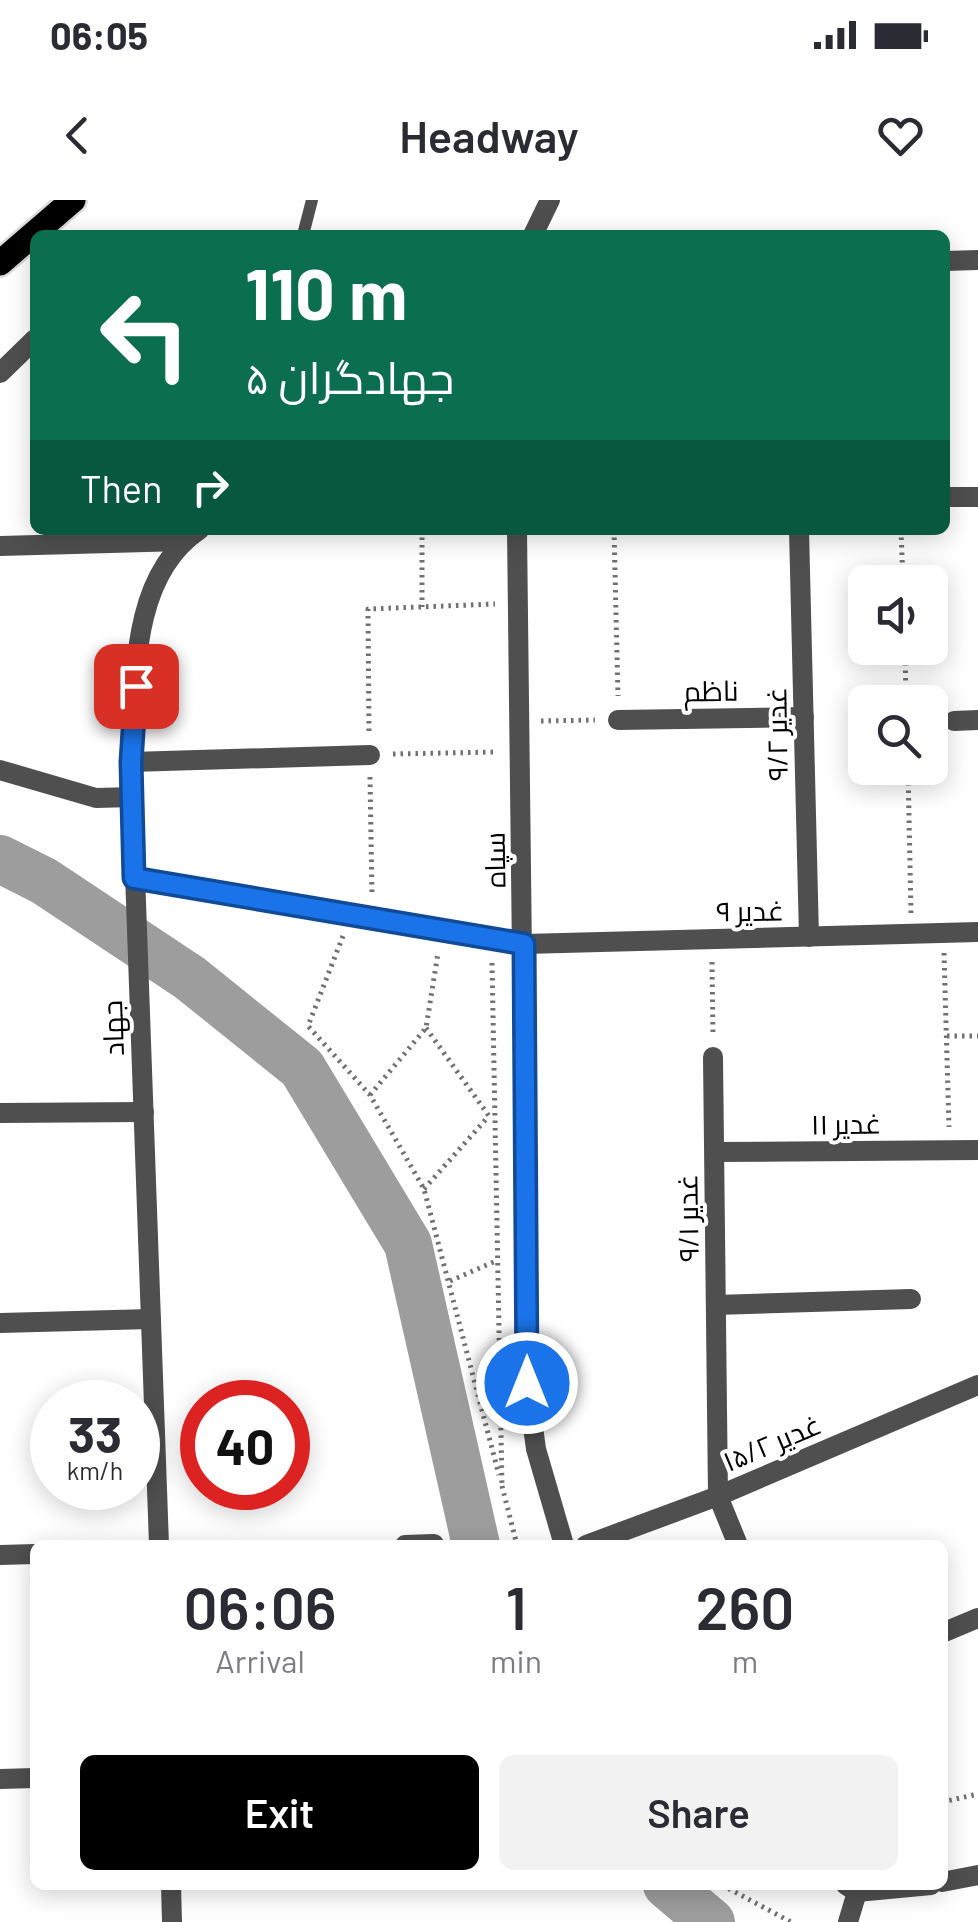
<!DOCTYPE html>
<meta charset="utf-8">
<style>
body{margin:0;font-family:Barlow,Cairo,sans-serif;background:#f2f2f3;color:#2b2b33;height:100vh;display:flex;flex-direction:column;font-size:38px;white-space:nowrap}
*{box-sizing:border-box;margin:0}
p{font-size:32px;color:#7c7c81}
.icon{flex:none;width:55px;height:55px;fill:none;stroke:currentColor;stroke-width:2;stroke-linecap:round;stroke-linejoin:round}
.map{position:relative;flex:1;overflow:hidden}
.details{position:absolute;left:30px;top:1340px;width:918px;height:350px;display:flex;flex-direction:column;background:#fff;border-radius:15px;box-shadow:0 5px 25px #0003}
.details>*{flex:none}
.guide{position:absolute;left:30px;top:30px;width:920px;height:305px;border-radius:15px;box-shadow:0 5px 25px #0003;background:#0b6e4f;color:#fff;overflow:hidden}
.fabs{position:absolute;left:848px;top:365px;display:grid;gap:20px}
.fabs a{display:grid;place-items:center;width:100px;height:100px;border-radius:15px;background:#fff;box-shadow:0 5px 25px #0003;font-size:50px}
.speed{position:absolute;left:30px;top:1180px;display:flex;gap:20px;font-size:50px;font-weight:700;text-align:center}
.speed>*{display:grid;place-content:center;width:130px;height:130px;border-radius:50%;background:#fff;box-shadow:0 5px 25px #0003;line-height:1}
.speed small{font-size:25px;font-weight:400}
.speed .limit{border:15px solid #d22;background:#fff;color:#111}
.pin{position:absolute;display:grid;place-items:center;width:85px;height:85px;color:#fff;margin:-42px;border-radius:20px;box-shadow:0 5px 15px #0006}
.me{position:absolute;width:110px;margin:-55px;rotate:0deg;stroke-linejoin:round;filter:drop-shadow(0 0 8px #0008)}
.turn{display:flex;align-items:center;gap:35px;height:210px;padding:0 50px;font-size:45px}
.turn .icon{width:130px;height:130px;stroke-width:2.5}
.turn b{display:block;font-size:70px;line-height:85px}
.then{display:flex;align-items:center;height:95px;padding:0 50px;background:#0003;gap:20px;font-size:38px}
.eta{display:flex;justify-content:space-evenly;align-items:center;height:170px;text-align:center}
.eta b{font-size:60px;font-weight:600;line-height:70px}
.primary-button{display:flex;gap:20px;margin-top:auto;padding:20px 50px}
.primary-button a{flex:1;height:115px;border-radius:15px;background:#000;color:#fff;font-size:40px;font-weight:600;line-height:115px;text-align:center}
.primary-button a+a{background:#f2f2f3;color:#2b2b33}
.status{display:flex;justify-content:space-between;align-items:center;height:70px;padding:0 50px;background:#fff;direction:ltr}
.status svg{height:28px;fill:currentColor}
header{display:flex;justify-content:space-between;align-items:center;height:130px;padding:0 50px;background:#fff;font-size:45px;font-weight:600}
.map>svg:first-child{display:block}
</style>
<div class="status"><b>06:05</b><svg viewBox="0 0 49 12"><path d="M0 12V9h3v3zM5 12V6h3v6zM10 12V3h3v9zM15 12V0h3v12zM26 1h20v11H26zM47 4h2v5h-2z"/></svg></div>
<header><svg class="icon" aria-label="back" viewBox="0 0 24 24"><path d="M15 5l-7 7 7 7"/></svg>Headway<svg class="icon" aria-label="heart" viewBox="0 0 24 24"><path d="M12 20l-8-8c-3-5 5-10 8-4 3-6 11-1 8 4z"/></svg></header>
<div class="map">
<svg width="978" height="1722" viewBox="0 0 978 1722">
<rect width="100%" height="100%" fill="#fff"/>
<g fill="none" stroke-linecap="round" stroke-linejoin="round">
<g stroke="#9d9d9d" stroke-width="48">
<polyline points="0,659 44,681 190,778 302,868 408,1044 476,1345"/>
<polyline points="667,1685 711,1722"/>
</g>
<defs>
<polyline id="primary" points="0,63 73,0"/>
</defs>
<use href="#primary" stroke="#dbdbdb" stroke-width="30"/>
<g stroke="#717171" stroke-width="5" stroke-dasharray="2.5 5" stroke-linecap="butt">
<polyline points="422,330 422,407"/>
<polyline points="614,330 618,496"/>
<polyline points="901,330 903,382"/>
<polyline points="905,448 906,502"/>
<polyline points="541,521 595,520"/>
<polyline points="369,531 368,409 495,404"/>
<polyline points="393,554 497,552"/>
<polyline points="908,568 911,714"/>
<polyline points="370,577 372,696"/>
<polyline points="343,736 308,826 370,895 424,989 499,1275"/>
<polyline points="944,753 949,927"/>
<polyline points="712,762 713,836"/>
<polyline points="492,763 502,1287"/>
<polyline points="426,828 489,916"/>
<polyline points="947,836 978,836"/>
<polyline points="370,895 426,828 438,753"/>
<polyline points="424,989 488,917"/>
<polyline points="450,1081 498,1060"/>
<polyline points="502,1286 517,1345"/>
<polyline points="942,1602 978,1594"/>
<polyline points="722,1685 791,1722"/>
</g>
<polyline stroke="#4f4f4f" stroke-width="12" points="303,35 312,0"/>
<g stroke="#4f4f4f" stroke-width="20">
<polyline points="945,61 978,60"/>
<polyline points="0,173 35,139"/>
<polyline points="951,297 978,297"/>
<polyline points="799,330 809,737"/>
<polyline points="0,346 183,341"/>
<polyline points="618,520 804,517"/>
<polyline points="954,521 978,520"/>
<polyline points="131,562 370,555"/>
<polyline points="0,570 96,598 133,597"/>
<polyline points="134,678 524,744 978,732"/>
<polyline points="713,857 718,1296 738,1345"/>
<polyline points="0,913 144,912"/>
<polyline points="715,952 978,950"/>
<polyline points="716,1105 911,1099"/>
<polyline points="0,1123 151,1119"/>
<polyline points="405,1345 434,1344"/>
<polyline points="586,1345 718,1296 978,1185"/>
<polyline points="0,1355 35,1354"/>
<polyline points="942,1433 978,1418"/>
<polyline points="0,1579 35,1578"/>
<polyline points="848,1722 857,1692"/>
</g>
<g stroke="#4f4f4f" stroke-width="20">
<polyline points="533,35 550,0"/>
<polyline points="517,330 527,1183 536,1249 564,1345"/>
<path d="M159,1345L131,562C136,485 128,378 199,330"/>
<polyline points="942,1682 978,1675"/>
<polyline points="171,1685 172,1722"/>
<polyline points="846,1685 857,1692 931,1685"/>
</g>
<use href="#primary" stroke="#000" stroke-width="25"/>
</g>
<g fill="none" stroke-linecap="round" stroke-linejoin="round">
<defs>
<polyline id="route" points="136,486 131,562 134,678 524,744 527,1183"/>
</defs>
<use href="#route" stroke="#114b97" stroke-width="25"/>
<use href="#route" stroke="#1a73e8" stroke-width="18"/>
</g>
<g text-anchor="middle" stroke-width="8" stroke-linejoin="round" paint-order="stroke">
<g font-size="28" fill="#000" stroke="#fff">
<text transform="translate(711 491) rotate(-1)" y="10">ناظم</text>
<text transform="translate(777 534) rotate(-91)" y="10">غدیر ۹/۲</text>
<text transform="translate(495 660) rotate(-91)" y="10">سپاه</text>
<text transform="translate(750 711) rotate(-1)" y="10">غدیر ۹</text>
<text transform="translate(113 828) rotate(-92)" y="10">جهاد</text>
<text transform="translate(846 924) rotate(-1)" y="10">غدیر ۱۱</text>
<text transform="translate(688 1018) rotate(-91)" y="10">غدیر ۹/۱</text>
<text transform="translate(772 1243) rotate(-23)" y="10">غدیر ۱۵/۲</text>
</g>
</g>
</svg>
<div class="fabs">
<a><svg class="icon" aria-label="sound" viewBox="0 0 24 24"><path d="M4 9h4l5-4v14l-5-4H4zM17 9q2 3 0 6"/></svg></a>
<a><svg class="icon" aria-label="search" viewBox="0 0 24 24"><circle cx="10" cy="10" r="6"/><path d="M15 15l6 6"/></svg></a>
</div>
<div class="speed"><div>33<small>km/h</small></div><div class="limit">40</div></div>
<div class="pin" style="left:136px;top:486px;background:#d93025"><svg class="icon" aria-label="arrive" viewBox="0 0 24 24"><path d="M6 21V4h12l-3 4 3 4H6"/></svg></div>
<svg class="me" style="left:527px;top:1183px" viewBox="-20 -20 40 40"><circle r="17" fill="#1a73e8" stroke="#fff" stroke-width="3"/><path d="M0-11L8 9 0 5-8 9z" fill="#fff"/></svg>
<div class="guide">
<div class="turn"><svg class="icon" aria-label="left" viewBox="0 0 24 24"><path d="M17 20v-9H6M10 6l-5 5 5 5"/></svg><div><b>110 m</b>جهادگران ۵</div></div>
<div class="then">Then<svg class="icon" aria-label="right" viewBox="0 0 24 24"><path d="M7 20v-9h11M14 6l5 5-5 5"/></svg></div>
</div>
<section class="details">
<div class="eta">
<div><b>06:06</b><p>Arrival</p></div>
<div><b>1</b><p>min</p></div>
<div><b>260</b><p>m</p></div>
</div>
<div class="primary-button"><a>Exit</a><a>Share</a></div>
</section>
</div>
